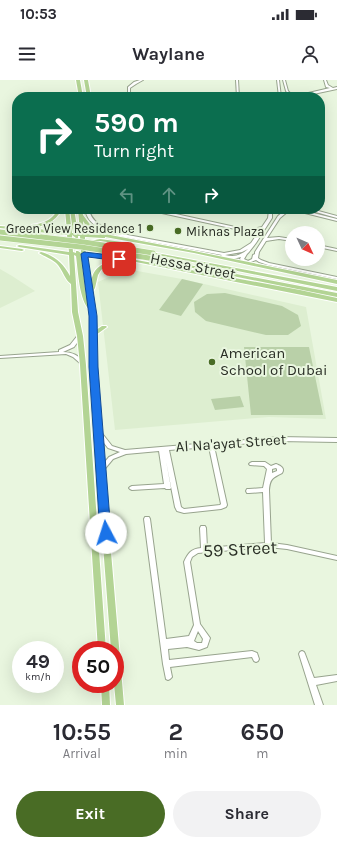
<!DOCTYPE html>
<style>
body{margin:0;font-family:Karla,sans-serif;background:#f2f2f3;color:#2b2b33;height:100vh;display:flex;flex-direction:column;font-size:15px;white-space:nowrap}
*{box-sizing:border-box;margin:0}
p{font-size:13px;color:#7c7c81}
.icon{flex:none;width:22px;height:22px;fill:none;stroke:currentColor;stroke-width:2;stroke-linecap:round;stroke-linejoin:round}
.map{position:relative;height:625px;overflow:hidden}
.side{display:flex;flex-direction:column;background:#fff;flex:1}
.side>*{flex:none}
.guide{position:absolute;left:12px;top:12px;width:313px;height:122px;border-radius:16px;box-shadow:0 4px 16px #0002;background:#0b6e4f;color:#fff;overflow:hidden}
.needle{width:26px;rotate:134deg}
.tools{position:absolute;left:285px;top:146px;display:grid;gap:8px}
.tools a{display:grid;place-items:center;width:40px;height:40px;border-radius:50%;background:#fff;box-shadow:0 4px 16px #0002;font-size:20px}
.speed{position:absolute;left:12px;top:561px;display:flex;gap:8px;font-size:20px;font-weight:700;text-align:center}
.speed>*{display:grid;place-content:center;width:52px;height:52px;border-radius:50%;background:#fff;box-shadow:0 4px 16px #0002;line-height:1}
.speed small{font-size:10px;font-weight:400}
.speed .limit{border:6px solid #d22;background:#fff;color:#111}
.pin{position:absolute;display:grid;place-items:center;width:34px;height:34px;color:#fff;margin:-17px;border-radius:8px;box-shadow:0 2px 6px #0006}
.me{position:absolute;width:44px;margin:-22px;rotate:355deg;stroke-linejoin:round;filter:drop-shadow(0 0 3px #0008)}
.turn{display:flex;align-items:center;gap:14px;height:84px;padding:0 16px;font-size:18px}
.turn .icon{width:52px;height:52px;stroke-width:2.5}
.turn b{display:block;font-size:28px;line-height:34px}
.lanes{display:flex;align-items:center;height:38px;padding:0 16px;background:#0003;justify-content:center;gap:20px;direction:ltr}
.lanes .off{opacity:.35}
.eta{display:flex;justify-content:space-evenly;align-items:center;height:68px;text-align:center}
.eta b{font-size:24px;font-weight:700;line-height:28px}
.cta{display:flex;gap:8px;margin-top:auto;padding:8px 16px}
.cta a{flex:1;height:46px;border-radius:24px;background:#496c25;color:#fff;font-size:16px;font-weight:700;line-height:46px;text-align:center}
.cta a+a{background:#f2f2f3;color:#2b2b33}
.status{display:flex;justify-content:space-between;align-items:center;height:28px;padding:0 20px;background:#fff;direction:ltr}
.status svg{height:11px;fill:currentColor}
header{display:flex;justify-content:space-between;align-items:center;height:52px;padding:0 16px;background:#fff;font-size:18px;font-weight:700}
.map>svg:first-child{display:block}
</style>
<div class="status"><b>10:53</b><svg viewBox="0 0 49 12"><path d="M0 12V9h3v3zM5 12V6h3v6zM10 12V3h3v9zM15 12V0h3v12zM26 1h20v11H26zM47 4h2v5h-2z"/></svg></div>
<header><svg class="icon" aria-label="menu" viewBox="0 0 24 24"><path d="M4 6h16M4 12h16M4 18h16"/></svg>Waylane<svg class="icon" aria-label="person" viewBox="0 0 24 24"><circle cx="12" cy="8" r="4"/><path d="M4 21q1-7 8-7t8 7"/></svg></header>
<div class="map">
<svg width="337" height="625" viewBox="0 0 337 625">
<rect width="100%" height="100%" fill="#e9f6df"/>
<g fill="#ddeed0">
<polygon points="0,189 12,196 35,211 0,228"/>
<polygon points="126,189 182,199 306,227 326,339 269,337 115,350 98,202"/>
</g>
<g fill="#b9d0a8">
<polygon points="182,199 203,204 181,236 159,230"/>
<polygon points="225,213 282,226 298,235 301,246 288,255 266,255 206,241 195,232 194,222 207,214"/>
<polygon points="244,267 309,267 323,335 251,335"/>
<polygon points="240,316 244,327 215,330 211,319"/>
</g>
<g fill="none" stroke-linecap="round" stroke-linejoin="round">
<defs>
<g id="minor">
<polygon points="140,0 143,0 136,4 130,8 130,17 128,17 128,7 134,2"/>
<polygon points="236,0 238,0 239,17 237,17"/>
<polygon points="277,0 279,0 281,17 279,17"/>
<polygon points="283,0 285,0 288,11 292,15 304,14 330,8 326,7 324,0 326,0 328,5 333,8 337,7 337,9 304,16 291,17 286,11"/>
<path d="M85,129H89C91,143 105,148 117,153L224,173L240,170L251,163L260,150L249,152L148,130L146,129H153L249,150L262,147L268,138L269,130L270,129H272V138L256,163L249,172L247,174L244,179L248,181L252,179L253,175L255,174V172L278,136L284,131H305L337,139V141L305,133H286L280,138L267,158L279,157L292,159V161L279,159L266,161L259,172L258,178L261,180L269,183L337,197V199L268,185L259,182L256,180L248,183L241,180L240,179L241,177L233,179L222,177L221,176L222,175L119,156C105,152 87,145 85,129ZM248,169C240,176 234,177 225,175L242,172Z"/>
<polygon points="305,129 311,129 337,136 337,138"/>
<polygon points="318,165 337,169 337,171 318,167"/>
<path d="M78,255H80L82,256L74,267L63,272C73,272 78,276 85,282V284H81L73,277L66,274L0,278V276L59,272V270L70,265Z"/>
<path d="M99,351L101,352L112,366L125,370L209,363L211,362L213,363L279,357L337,358V362L279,361L214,366L227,425L226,427L221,429L184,433L177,431L175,427L166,381L171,408L170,409H166L165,408L132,410L130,409L129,408L130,407L132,406L164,404L159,371L126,374L113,379L103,391H99L98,390L99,389L109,377L120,372L108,368L96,353ZM209,367L221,424L220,425L184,429L181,427L169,370Z"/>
<path d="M252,382H265L271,386L276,384C281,386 285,388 282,393C272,398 270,399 269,410L271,463L287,465L337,476V480L287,469L268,467L198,473L192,477L190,482L200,544L210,558L207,567L199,570L187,567L168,569L169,580L252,571L257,573L259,579L258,581L256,582L254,581L252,577L170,587L172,597L170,599L168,600L166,599L163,584L144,439L145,437H149L150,439L166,559L189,556L194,545L184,482C188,473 191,469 201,468L200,448L201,446H205L206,448L207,468L265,463L263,412L249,413H247L246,411L247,409H249L263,408L267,389L264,386L250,385L249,384L250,383ZM276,388L277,389V391L272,393V389ZM198,551L203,559L202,563H197L194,561Z"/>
<polygon points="302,571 304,572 305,574 314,598 337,595 337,601 316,605 323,625 315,625 299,574 300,572"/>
</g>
<g id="major">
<polygon points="76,0 80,0 83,17 79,17"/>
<polygon points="84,0 88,0 91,17 87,17"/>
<path d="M58,129H62C55,143 43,147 28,148L67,152L65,129H69L72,153H73L70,129H74L78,153H80L78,129H82L83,135L92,147L105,154L194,171L337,200V204L194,173L105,157V158H103L85,157V162L100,159L129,163L131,164L129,165L100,161L87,164H85L86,174L131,179L300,210L337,218V222L131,181L122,180V182L107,186L101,190L98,195L95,208L92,213L96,236V250L102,246H106L107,247L96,255L97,287L104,390L124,625H116L114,604H115V570H111C103,459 92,347 90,236V230C79,222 78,189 76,176L74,175L78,232L83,256L86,285L106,570H98L80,285L77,256L72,232L71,204C65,200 63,191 58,185C53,179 45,177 39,173L41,172C55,176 63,183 70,196L69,175L19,167L17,166L19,165L69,172L67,155L0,148V146L26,148L25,147V146C39,144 51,143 58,129ZM83,141L88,149L101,155L84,154ZM72,155L76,158H78V156H80L81,173L78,171H76V173L73,172ZM81,176L86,214L88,218L87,216ZM86,177L117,180C102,183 93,187 91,203Z"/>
<polygon points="0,166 22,169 24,170 22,171 0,168"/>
<polygon points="151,172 337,207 337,211 153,174 151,173"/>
<polygon points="147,177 337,213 337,217 149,179 147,178"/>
<polygon points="101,604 109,604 110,625 102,625"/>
</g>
</defs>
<use href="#minor" stroke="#98a48e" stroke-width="2"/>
<use href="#major" stroke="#fff" stroke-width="2"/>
<use href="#minor" fill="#fff" fill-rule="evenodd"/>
<use href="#major" fill="#b3d494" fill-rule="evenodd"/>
<defs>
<g id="major-bridge">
<polyline points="0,152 84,162 153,173"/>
<polyline points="0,158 81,167 149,178"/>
</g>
</defs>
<use href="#major-bridge" stroke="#fff" stroke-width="6" stroke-linecap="butt"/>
<use href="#major-bridge" stroke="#b3d494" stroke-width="5"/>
</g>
<polygon fill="#1a73e8" stroke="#114b97" points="84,172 119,176 122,179 119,181 88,177 97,236 98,287 111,453 110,456 106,457 102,456 100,453 89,287 89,236 81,174"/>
<g fill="#496c25" stroke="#e9f6df" stroke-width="1.5">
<circle cx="150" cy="148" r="4"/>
<circle cx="178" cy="151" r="4"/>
<circle cx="212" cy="282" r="4"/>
</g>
<g text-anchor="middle" stroke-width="4" stroke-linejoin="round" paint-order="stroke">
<g font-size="13" fill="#2a2f26" stroke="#e9f6df" text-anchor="end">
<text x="142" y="153">Green View Residence 1</text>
<text x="186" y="156" text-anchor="start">Miknas Plaza</text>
</g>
<g font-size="15" fill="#2a2f26" stroke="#e9f6df">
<text transform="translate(193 186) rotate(11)" y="5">Hessa Street</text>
<text transform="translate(231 363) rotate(-4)" y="5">Al Na'ayat Street</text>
</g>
<g font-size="15" fill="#2a2f26" stroke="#e9f6df" text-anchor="start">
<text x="220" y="278">American<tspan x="220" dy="17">School of Dubai</tspan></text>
</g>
<g font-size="18" fill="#2a2f26" stroke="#e9f6df">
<text transform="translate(240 469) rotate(-3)" y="6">59 Street</text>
</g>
</g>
</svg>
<div class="tools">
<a><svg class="needle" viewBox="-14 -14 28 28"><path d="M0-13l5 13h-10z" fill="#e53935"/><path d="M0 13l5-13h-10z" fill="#7c7c81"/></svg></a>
</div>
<div class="speed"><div>49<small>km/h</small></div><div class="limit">50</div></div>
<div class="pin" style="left:119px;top:179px;background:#d93025"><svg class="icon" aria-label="arrive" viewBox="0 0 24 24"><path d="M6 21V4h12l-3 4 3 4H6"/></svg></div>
<svg class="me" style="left:106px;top:453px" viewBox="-20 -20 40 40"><circle r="19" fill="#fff"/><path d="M0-13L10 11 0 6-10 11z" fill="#1a73e8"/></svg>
<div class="guide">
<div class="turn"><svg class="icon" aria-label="right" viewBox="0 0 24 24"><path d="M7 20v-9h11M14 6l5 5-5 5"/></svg><div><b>590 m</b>Turn right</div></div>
<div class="lanes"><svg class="icon off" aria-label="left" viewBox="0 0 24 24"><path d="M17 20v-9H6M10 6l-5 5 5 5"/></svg><svg class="icon off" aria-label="ahead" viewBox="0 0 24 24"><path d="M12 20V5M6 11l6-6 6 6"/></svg><svg class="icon" aria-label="right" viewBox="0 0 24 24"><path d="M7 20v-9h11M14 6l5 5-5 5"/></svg></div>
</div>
</div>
<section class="side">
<div class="eta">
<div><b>10:55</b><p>Arrival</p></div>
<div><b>2</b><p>min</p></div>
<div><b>650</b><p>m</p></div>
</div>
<div class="cta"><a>Exit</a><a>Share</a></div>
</section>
